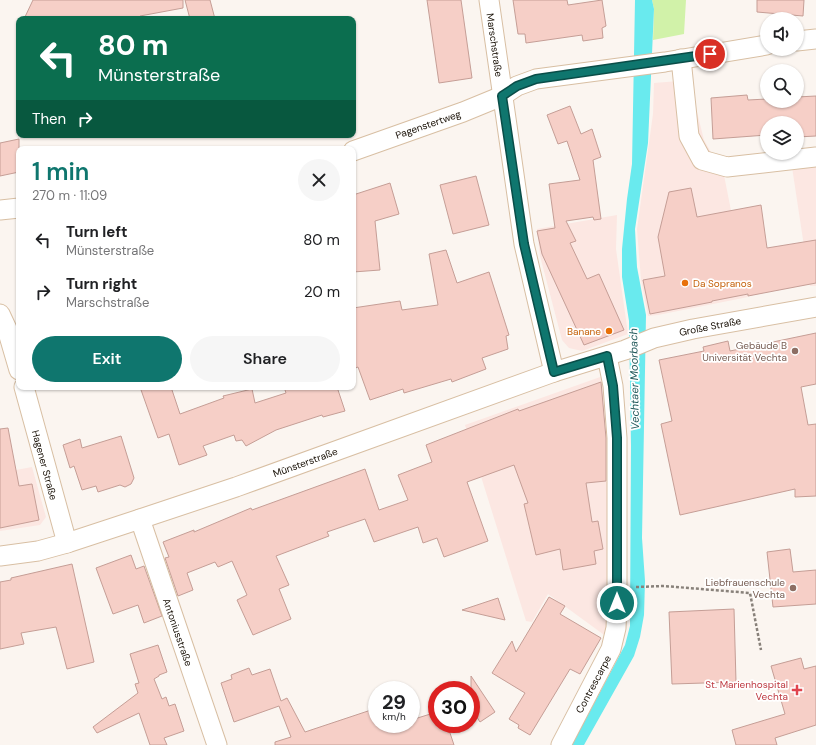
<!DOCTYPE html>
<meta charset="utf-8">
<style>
body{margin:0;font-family:"DM Sans",sans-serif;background:#f6f6f6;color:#202124;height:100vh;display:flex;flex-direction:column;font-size:15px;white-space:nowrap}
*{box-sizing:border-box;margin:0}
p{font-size:13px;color:#757577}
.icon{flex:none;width:22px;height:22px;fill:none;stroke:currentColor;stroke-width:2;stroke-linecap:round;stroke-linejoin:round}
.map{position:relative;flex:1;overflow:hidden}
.drawer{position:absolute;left:16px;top:146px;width:340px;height:244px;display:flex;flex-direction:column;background:#fff;border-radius:8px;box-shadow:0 1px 3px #0004}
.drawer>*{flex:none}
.banner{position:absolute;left:16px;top:16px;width:340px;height:122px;border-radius:8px;box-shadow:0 1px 3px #0004;background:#0b6e4f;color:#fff;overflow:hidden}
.tools{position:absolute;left:760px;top:12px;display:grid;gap:8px}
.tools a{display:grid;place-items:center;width:44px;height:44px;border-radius:50%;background:#fff;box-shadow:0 1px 3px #0004;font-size:20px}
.speed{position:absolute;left:368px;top:681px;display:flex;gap:8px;font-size:20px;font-weight:700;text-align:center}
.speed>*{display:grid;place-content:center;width:52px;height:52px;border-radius:50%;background:#fff;box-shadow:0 1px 3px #0004;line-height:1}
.speed small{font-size:10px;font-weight:400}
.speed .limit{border:6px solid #d22;background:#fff;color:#111}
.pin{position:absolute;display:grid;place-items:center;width:34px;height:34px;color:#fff;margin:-17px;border:2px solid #fff;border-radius:50%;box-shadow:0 1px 4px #0007}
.me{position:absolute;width:44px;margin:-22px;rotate:0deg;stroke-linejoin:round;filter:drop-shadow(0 0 3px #0008)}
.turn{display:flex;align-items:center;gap:14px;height:84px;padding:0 16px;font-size:18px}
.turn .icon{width:52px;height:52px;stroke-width:2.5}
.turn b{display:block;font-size:28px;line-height:34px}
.then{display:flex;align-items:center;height:38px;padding:0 16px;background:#0003;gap:8px;font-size:15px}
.round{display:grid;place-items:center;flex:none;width:42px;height:42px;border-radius:21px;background:#f6f6f6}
.headline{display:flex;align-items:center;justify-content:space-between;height:68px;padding:0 16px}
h1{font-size:24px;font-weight:600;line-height:30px;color:#0f766e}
.button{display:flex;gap:8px;margin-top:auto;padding:8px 16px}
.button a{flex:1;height:46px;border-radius:24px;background:#0f766e;color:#fff;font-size:16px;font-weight:600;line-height:46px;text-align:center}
.button a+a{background:#f6f6f6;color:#202124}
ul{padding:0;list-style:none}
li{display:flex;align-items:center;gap:12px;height:52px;padding:0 16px}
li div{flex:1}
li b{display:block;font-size:15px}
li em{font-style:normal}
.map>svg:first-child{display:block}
</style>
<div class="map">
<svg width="816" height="745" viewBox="0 0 816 745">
<rect width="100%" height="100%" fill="#fbf5f0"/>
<g fill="#fce7e2">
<polygon points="691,80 691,88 704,140 724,175 748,297 658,315 648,316 641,280 637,229 653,114 654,83"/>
<polygon points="816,165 816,286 810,286 792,167"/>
<polygon points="617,215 616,249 628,334 582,351 569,348 562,340 540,256 537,229"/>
<polygon points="603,376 611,435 607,637 548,594 532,622 526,621 465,425"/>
<polygon points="32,467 46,517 40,525 0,531 0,473"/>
</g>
<polygon fill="#d1f2a9" points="652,0 686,0 684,34 653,40 654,9"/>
<polygon fill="#69eaee" points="635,0 652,0 654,9 648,143 635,229 637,267 646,315 642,538 645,581 644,615 640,637 634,656 584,745 572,745 625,645 630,626 631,446 629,321 622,277 622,249 627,199 632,164"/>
<g fill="#f6cfc7" stroke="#c59e96">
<polygon points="33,0 183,0 183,8 140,16 140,19 24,19"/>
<polygon points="185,0 210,0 215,19 190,19"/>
<polygon points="427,0 461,0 472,78 439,83"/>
<polygon points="513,0 567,0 568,5 602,0 606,26 602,28 603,38 583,41 582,35 526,43 525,34 518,34"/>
<polygon points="757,0 804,0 803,16 757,12"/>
<polygon points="747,95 748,100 767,99 767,101 797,101 797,97 816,96 816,136 797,137 797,123 767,123 767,135 713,139 711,98"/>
<polygon points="570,106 581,134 592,129 601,157 593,160 601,219 594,220 593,217 566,221 576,241 570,243 587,279 599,274 624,330 584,345 542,254 537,231 555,228 549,184 580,180 567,141 558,144 547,115"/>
<polygon points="19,139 19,172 0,176 0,143"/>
<polygon points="476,176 489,225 453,234 440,185"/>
<polygon points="390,183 399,214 375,221 380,270 353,272 353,195"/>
<polygon points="691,188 697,217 761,205 767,248 816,240 816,283 774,291 748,296 748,294 712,301 712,302 650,314 643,280 665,276 658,237 669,192"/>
<polygon points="446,250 457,283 489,272 509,335 506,336 508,349 482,358 486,369 452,382 451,379 404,393 403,389 370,400 358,367 353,369 353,308 400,301 402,310 438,305 429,254"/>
<polygon points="816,333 816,384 801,387 808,425 816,424 816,496 795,497 795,489 680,515 661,424 672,421 659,360 704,351 703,347 728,341 730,351"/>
<polygon points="601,382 606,438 606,481 586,483 592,522 598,521 603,549 594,551 596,564 563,570 560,549 536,555 524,504 528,503 514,465 467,482 488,541 444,557 437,538 423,543 418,527 374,542 365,519 327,532 329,536 276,556 289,585 279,589 291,619 253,635 237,600 247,595 232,561 218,567 215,562 187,573 193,590 178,596 165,558 169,557 163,542 194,530 194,532 251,508 252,510 365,469 379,510 408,500 398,475 432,462 426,445 518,409 519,411"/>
<polygon points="140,387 171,387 180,414 224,398 223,396 252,389 255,403 286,393 284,387 337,387 345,411 323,417 322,415 276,430 246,446 242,440 236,441 234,435 203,446 207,455 179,465 169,434 158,438"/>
<polygon points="8,428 19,486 32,484 39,520 0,528 0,429"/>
<polygon points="121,436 134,478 131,484 125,487 120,485 98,492 96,486 82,490 74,466 70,468 63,445 80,439 82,448"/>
<polygon points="790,549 793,572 816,570 816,604 773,607 767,552"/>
<polygon points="131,555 136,569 144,566 162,616 144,623 138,605 113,614 96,568"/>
<polygon points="72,564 94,662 67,669 56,627 21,633 24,644 0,649 0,582 11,580 11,578"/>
<polygon points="549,597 565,606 560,614 601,638 580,674 570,669 530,735 518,728 519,725 509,719 525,693 492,673 512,641 516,652"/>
<polygon points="498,598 505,620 462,610"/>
<polygon points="734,609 736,682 672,684 669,612"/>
<polygon points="158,645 167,672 159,675 159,676 154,679 162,699 166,697 169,706 175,704 184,731 164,738 167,745 150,745 139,713 97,733 93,727 138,693 135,684 139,683 130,654"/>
<polygon points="801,658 804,669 816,666 816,725 775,738 777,745 736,745 732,730 785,714 771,666"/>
<polygon points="249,668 252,675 270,669 281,701 287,698 305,732 377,708 377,724 411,724 411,720 437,712 437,724 447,724 454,745 275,745 275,742 291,737 279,706 234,722 221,683 232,679 231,675"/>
<polygon points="471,676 495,712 480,722 471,708"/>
</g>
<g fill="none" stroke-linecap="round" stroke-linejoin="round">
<defs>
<g id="minor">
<polyline points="489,0 524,244 554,372"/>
<polyline points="797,41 816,39"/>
<polyline points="681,59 689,136 702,160 727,167 816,157"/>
<polyline points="353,151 463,112 502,96 517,86 536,79 665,62 767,45"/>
<polyline points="0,210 19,208"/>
<polyline points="0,314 7,329 19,370"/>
<polyline points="24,387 67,543"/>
<polyline points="140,519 217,745"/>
<polyline points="0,556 38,551 67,543 140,519 236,487 554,372 625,350 654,338 693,329 816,307"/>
<polyline points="561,745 611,649 616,628 617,603 617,438 613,386 607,356"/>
</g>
</defs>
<use href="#minor" stroke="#d8bfa3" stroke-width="21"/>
<polyline stroke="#88817a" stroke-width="2.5" stroke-dasharray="3 2" stroke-linecap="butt" points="636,587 664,586 750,593 761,650"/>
<use href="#minor" stroke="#fff" stroke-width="19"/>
</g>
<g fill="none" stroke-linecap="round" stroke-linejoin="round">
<defs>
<polyline id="route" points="617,603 617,438 613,386 607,356 554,372 524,244 502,96 517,86 536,79 710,54"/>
</defs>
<use href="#route" stroke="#0a4d48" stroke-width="10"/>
<use href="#route" stroke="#0f766e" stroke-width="7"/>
</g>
<g fill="#e8710a" stroke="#fff" stroke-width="1.5">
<circle cx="685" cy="283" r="4"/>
<circle cx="609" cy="331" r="4"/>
</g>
<g fill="#8d6e63" stroke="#fff" stroke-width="1.5">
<circle cx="795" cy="351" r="4"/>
<circle cx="793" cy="588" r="4"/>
</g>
<path fill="#e0444e" stroke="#fff" stroke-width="1.5" d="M795 684h4v4h4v4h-4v4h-4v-4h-4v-4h4z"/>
<g text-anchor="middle" stroke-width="3.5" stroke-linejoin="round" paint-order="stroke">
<g font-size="10" fill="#170f05" stroke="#fff">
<text transform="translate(495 45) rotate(82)" y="4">Marschstraße</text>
<text transform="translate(428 124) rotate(-19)" y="4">Pagenstertweg</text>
<text transform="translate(710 326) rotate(-11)" y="4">Große Straße</text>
<text transform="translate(305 462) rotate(-20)" y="4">Münsterstraße</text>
<text transform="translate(45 465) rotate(75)" y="4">Hagener Straße</text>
<text transform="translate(178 632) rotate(71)" y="4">Antoniusstraße</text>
<text transform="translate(593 684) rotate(-62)" y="4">Contrescarpe</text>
</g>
<g font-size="10" fill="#c56008" stroke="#fff" text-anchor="start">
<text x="693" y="287">Da Sopranos</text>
<text x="601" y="335" text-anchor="end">Banane</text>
</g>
<g font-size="10" fill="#785e54" stroke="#fff" text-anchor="end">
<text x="787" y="349">Gebäude B<tspan x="787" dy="12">Universität Vechta</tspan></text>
<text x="785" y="586">Liebfrauenschule<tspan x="785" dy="12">Vechta</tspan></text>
</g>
<g font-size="10" fill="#be3a42" stroke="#fff" text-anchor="end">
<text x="788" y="688">St. Marienhospital<tspan x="788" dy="12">Vechta</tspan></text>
</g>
<g font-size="11" font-style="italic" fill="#255b5d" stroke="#fff">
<text transform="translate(634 379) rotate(-91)" y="4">Vechtaer Moorbach</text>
</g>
</g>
</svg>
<div class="tools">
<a><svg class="icon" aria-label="sound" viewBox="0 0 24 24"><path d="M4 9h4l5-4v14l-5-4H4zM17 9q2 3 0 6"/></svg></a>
<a><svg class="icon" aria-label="search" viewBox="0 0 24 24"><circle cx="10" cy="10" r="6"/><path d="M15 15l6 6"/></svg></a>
<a><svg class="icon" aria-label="layers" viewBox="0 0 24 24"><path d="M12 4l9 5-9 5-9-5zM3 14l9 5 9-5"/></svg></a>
</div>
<div class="speed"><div>29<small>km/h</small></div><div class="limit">30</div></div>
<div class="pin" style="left:710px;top:54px;background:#d93025"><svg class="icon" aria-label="arrive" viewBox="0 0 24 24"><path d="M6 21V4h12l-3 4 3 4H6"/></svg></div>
<svg class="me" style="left:617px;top:603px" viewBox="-20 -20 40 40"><circle r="17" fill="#0f766e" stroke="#fff" stroke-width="3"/><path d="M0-11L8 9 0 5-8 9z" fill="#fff"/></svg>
<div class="banner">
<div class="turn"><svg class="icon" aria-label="left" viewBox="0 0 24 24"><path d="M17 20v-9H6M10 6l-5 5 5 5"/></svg><div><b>80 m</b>Münsterstraße</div></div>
<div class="then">Then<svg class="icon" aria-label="right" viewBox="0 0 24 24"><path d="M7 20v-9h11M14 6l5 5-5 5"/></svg></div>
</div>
<section class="drawer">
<div class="headline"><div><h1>1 min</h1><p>270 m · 11:09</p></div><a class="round"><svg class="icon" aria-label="close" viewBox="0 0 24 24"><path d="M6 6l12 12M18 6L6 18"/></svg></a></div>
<ul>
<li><svg class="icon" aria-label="left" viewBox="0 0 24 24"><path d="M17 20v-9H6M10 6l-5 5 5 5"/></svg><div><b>Turn left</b><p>Münsterstraße</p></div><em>80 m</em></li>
<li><svg class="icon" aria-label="right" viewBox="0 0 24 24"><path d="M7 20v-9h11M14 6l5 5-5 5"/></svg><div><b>Turn right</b><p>Marschstraße</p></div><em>20 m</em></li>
</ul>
<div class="button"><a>Exit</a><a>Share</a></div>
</section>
</div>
